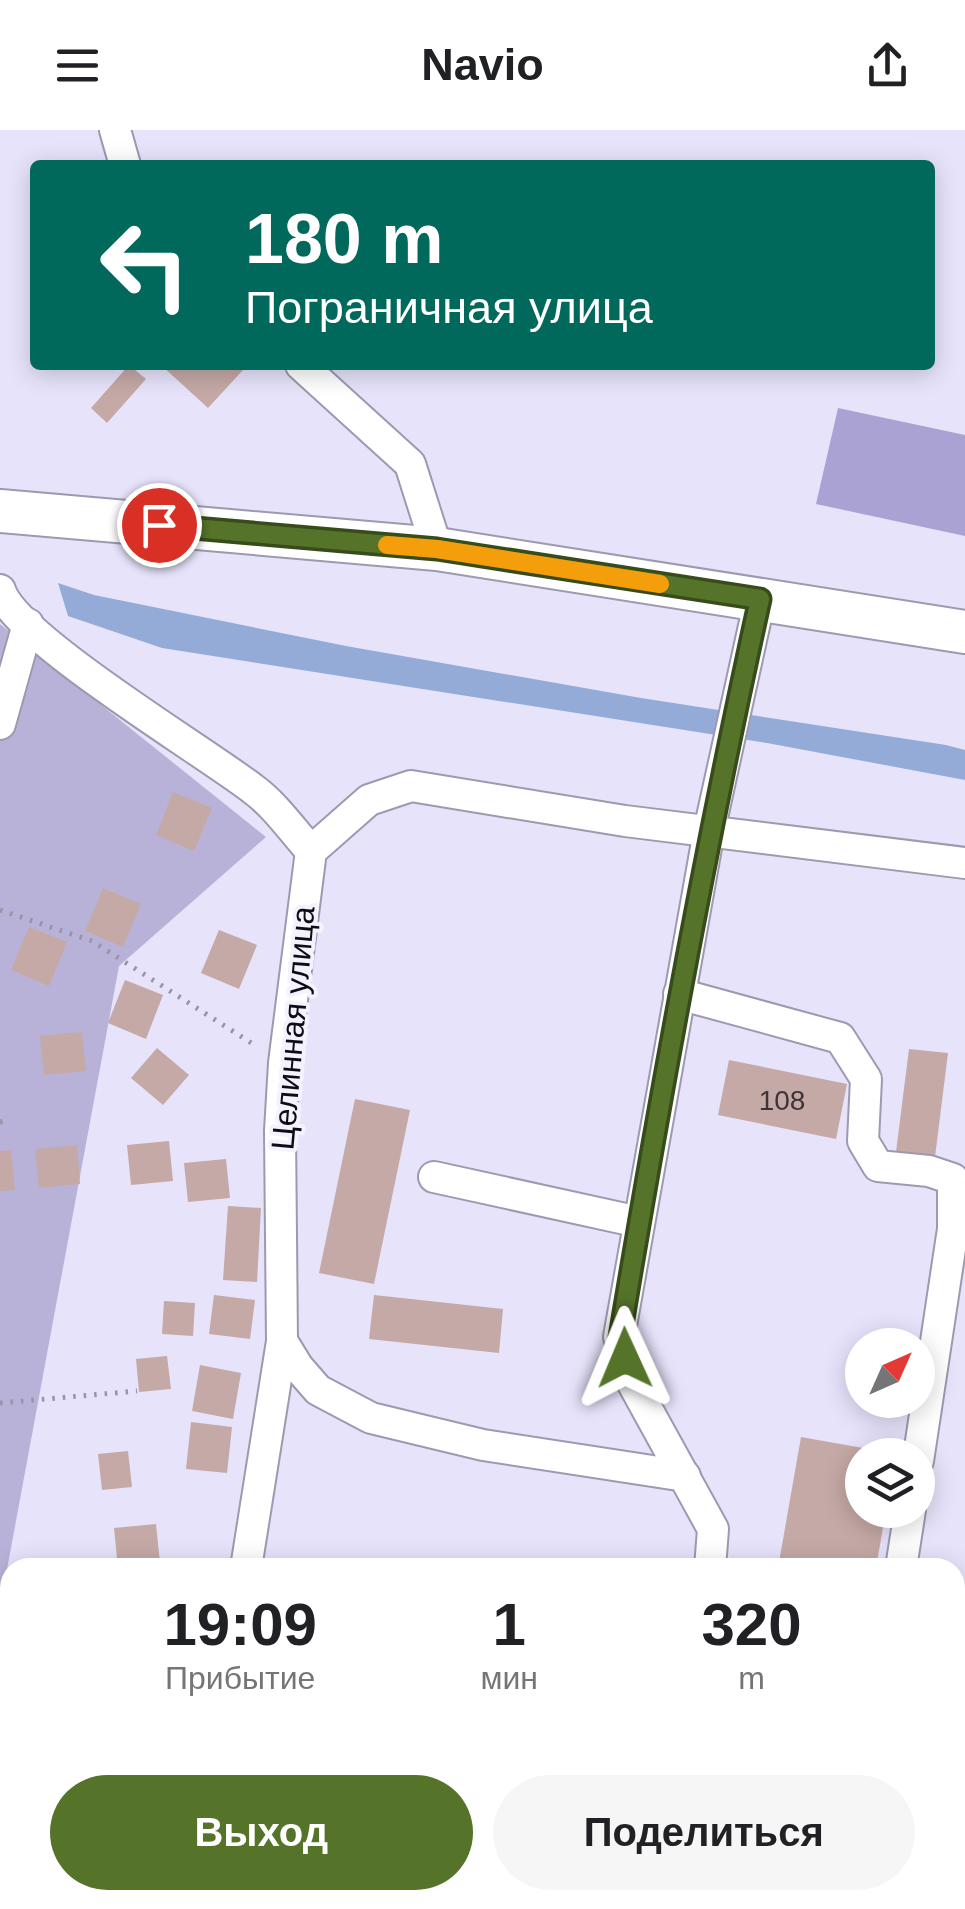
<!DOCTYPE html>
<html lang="ru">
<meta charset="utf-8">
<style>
body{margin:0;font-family:Arial,sans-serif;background:#f6f6f6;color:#202124;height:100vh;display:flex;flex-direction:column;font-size:38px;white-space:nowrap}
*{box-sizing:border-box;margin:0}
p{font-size:32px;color:#757577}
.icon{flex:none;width:55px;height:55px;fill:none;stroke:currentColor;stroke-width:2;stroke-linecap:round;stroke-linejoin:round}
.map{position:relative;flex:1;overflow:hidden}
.sheet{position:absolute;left:0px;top:1428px;width:965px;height:352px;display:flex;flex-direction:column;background:#fff;border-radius:30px 30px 0 0;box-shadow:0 5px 25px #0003}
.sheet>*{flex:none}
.guide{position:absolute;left:30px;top:30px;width:905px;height:210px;border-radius:10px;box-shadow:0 5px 25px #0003;background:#00695c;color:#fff;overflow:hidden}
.needle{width:65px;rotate:45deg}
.buttons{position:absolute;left:845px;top:1198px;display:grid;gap:20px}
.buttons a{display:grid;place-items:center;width:90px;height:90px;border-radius:50%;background:#fff;box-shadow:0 5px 25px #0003;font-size:50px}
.pin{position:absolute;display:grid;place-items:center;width:85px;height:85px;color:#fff;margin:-42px;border:5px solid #fff;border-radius:50%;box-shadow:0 2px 10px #0007}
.me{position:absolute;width:110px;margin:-55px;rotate:359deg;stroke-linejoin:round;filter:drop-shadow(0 0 8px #0008)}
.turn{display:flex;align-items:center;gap:35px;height:210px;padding:0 50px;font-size:45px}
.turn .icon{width:130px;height:130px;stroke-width:2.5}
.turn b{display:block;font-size:70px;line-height:85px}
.eta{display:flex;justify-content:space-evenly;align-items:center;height:170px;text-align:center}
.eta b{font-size:60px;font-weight:600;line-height:70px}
.button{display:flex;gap:20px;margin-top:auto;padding:20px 50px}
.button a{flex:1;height:115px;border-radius:60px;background:#55742a;color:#fff;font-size:40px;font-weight:600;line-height:115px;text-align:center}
.button a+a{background:#f6f6f6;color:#202124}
header{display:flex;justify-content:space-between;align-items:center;height:130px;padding:0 50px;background:#fff;font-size:45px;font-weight:600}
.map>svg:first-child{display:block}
</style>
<header><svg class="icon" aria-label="menu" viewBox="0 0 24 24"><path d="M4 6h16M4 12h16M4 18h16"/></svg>Navio<svg class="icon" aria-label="share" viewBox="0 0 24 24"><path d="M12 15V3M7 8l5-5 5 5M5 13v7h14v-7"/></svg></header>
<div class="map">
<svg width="965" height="1779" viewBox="0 0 965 1779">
<rect width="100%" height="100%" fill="#e7e3fb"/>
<polygon fill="#b9b2d8" points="0,494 266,707 119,836 0,1477"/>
<polygon fill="#aaa2d2" points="838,278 965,305 965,406 816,374"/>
<polygon fill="#94abd8" points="58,453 94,465 346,516 641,568 946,615 965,620 965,650 767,613 162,518 68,486"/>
<g fill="#c5a9a6">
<polygon points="129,235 146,249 107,293 91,278"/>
<polygon points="161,235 238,235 243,240 208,278"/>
<polygon points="173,662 212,678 194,721 156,705"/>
<polygon points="103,758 141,774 123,817 85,801"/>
<polygon points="29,797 67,812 49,856 11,840"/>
<polygon points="219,800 257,815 239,859 201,843"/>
<polygon points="125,850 163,865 146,909 108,893"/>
<polygon points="82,902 86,941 44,945 40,906"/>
<polygon points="157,918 189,945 163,975 131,948"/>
<polygon points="909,919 948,923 935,1027 896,1022"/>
<polygon points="729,930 847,954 836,1009 718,985"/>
<polygon points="355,969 410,980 374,1154 319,1143"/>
<polygon points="169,1011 173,1051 131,1055 127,1015"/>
<polygon points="77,1015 80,1054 39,1058 35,1019"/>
<polygon points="11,1020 15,1060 0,1061 0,1021"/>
<polygon points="226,1029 230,1068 188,1072 184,1033"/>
<polygon points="228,1076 261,1078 257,1152 223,1150"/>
<polygon points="214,1165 255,1170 250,1209 209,1204"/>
<polygon points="374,1165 503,1179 499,1223 369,1209"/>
<polygon points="164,1171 195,1173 193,1206 162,1204"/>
<polygon points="167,1226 171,1259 139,1262 136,1229"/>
<polygon points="200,1235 241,1243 233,1289 192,1281"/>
<polygon points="191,1292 232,1297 227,1343 186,1339"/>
<polygon points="801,1307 891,1323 862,1325 862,1380 886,1380 876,1438 778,1438"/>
<polygon points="128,1321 132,1357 102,1360 98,1324"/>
<polygon points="156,1394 160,1433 118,1438 114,1398"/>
<polygon points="10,1765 10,1770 19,1770 20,1779 0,1779 0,1766"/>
<polygon points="225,1770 287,1770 286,1779 223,1779"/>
<polygon points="349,1770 378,1770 419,1779 348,1779"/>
<polygon points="819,1770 874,1770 872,1779 818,1779"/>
</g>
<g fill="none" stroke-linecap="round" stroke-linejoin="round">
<defs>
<g id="minor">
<polyline points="115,0 125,35"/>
<polyline points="301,235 410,334 437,419"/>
<path d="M0,460C15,508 204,621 253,659C275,675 293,701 311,721L284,933L280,1001L282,1211L246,1438"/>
<polyline points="0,594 28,494"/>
<polyline points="311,721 369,670 411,656 625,691 965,733"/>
<polyline points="679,864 840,908 866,949 863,1011 878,1036 929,1041 953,1049 953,1099 918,1331"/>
<polyline points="434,1047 639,1092"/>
<polyline points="282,1211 298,1237 318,1260 371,1288 483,1315 685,1346"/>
<polyline points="710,1438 713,1399 631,1250 619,1207 709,701 760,469"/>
<polyline points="901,1438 910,1380"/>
<polyline points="775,1770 799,1776 807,1770"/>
<polyline points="187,1779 189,1770"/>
</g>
<polyline id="highway" points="0,381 437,419 965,502"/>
</defs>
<use href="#minor" stroke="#9d99b0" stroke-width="34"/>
<use href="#highway" stroke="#9d99b0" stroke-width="46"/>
<g stroke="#9794a6" stroke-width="5" stroke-dasharray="2.5 8" stroke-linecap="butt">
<polyline points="0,780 92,811 256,916"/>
<polyline points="0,992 6,991"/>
<polyline points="0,1273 137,1261"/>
<polyline points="0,1558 10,1558"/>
<polyline points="93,1779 95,1770"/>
</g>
<use href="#minor" stroke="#fff" stroke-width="30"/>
<use href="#highway" stroke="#fff" stroke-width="42"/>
</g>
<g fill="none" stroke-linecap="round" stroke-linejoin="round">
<defs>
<path id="route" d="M159,395L437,419L760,469C706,714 661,960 620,1207L625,1228"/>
</defs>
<use href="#route" stroke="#374b1b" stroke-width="25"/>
<use href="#route" stroke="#55742a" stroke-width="18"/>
<polyline stroke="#f59e0b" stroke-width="18" points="387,415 437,419 660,454"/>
</g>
<g text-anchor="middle" stroke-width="8" stroke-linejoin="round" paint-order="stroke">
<g font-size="28" fill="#3c3439">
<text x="782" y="980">108</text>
</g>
<g font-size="32" fill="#0e0d15" stroke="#f4f2fc">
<text transform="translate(293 898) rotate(-85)" y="11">Целинная улица</text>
</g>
</g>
</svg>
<div class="buttons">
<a><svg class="needle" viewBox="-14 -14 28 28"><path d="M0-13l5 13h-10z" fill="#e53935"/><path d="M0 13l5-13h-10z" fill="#757577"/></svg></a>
<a><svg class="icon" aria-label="layers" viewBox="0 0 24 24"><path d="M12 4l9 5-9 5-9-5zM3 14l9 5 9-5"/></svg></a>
</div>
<div class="pin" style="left:159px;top:395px;background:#d93025"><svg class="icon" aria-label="arrive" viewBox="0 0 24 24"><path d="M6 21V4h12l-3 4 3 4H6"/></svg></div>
<svg class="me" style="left:625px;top:1228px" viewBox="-20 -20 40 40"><path d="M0-17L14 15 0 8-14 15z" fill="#55742a" stroke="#fff" stroke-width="4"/></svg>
<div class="guide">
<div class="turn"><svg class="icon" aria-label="left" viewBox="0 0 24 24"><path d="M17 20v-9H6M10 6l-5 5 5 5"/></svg><div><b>180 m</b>Пограничная улица</div></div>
</div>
<section class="sheet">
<div class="eta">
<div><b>19:09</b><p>Прибытие</p></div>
<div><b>1</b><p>мин</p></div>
<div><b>320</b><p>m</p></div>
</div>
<div class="button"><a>Выход</a><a>Поделиться</a></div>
</section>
</div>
